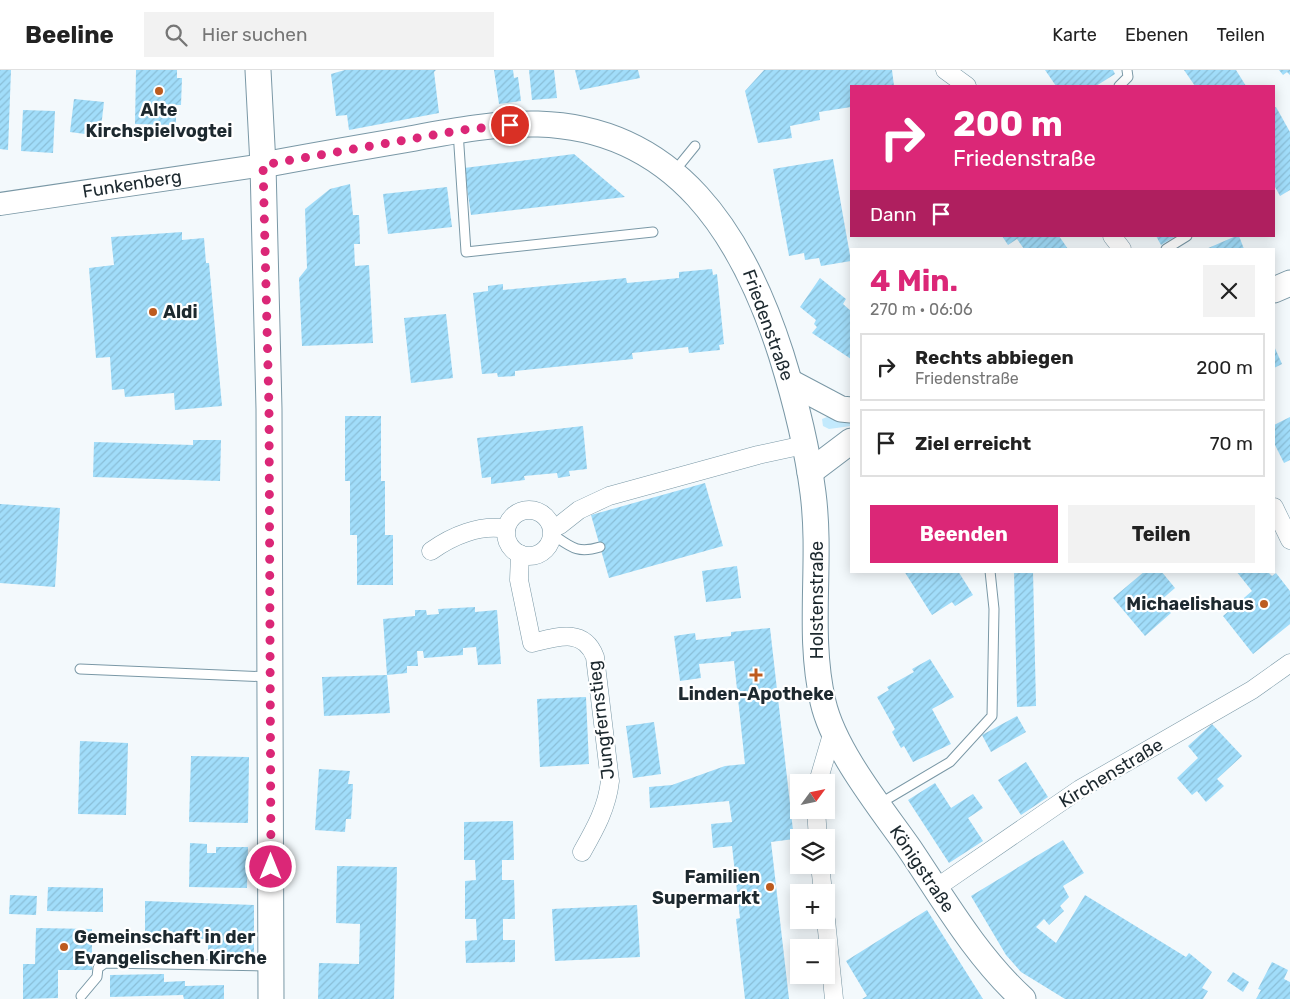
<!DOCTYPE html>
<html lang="de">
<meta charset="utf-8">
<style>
body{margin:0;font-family:Rubik,sans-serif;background:#f2f2f2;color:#222;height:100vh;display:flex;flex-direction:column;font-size:19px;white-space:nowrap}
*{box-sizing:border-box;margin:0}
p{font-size:16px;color:#767676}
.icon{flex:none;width:28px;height:28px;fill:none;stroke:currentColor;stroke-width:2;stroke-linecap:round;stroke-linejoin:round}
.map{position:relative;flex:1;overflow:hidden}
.panel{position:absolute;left:850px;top:178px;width:425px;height:325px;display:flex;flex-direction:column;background:#fff;border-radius:0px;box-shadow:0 2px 12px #0003}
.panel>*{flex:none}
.hud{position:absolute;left:850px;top:15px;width:425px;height:152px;border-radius:0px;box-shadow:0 2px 12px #0003;background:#db2777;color:#fff;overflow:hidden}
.needle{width:32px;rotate:57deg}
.controls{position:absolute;left:790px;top:704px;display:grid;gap:10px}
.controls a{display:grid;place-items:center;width:45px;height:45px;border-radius:0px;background:#fff;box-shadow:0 2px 12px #0003;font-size:25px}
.pin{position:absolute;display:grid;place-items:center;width:42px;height:42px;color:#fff;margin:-21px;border:2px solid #fff;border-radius:50%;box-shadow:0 1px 5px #0007}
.me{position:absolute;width:55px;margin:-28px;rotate:0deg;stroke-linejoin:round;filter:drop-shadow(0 0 4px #0008)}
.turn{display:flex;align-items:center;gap:18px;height:105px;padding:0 20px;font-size:22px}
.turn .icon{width:65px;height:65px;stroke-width:2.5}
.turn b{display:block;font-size:35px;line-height:42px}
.then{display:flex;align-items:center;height:48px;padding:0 20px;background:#0003;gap:10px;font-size:19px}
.round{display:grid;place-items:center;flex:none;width:52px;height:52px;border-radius:0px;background:#f2f2f2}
.head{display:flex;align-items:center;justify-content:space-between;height:85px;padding:0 20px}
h1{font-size:30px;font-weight:700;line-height:38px;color:#db2777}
.button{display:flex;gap:10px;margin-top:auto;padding:10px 20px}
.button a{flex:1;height:58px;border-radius:0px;background:#db2777;color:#fff;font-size:20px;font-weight:700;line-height:58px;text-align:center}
.button a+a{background:#f2f2f2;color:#222}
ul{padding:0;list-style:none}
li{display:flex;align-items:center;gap:15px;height:68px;margin:0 10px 8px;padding:0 10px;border:2px solid #e0e0e0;border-radius:0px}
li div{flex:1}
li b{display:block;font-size:19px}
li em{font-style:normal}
header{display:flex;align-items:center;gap:30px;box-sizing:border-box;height:70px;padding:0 25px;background:#fff;border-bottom:1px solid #e0e0e0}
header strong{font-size:24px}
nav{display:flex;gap:28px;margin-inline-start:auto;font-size:18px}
.search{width:350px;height:45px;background:#f2f2f2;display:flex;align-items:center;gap:12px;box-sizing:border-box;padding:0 18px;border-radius:0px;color:#767676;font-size:19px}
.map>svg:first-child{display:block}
</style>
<header>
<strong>Beeline</strong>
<div class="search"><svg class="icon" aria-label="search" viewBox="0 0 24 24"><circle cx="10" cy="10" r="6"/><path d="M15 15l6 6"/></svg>Hier suchen</div>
<nav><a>Karte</a><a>Ebenen</a><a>Teilen</a></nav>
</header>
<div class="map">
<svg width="1290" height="929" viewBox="0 0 1290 929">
<defs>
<pattern id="building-hatch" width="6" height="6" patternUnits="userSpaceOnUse" patternTransform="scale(1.25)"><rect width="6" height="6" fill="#a1ddfa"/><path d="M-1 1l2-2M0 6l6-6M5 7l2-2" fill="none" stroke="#8abed7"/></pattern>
</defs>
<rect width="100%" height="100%" fill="#f3f9fc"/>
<polygon fill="#c3eafd" points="827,347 851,349 851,356 829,359 823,356 822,349"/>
<g fill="url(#building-hatch)">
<polygon points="0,0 11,0 8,80 0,79"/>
<polygon points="136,0 177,0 177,8 182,8 181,35 176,35 176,55 135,54"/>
<polygon points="345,0 436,0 434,2 439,43 349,60 347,45 336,46 331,4"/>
<polygon points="494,0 513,0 514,8 518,7 521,31 499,34"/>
<polygon points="529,0 554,0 557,28 532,30"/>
<polygon points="575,0 638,0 640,8 580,20"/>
<polygon points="764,0 892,0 894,16 851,16 851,37 819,42 820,50 790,56 792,68 758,73 745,21"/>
<polygon points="1045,0 1113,0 1115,4 1096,16 1056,16"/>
<polygon points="1184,0 1236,0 1246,16 1195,16"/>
<polygon points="1279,0 1290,0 1290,5 1287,2 1283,5"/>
<polygon points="74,29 104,32 100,66 70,62"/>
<polygon points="1276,37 1290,62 1290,120 1280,126 1274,115 1274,38"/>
<polygon points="23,40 55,41 53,83 21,81"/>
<polygon points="574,84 625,127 471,145 464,98"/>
<polygon points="833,89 851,191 821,196 819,188 805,190 804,183 789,186 773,99"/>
<polygon points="350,114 353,145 359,145 360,174 354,174 355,196 369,195 373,273 302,276 299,208 307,198 305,139 330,119"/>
<polygon points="447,117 452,157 388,164 383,124"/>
<polygon points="182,162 182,170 204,168 206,193 209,193 222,336 175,340 174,323 125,327 124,319 112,320 110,287 96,288 89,198 114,195 111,167"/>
<polygon points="1002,166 1059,166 1068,179 1024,179 1017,169 1008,175"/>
<polygon points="1156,166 1176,166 1161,175"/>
<polygon points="1236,166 1239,166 1244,179 1206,179"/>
<polygon points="712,199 713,205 717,204 724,274 719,275 720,280 689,283 688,277 632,283 633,289 515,301 515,306 498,307 497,303 482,304 473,223 488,221 488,216 503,214 503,220 626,208 627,213 679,208 679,202"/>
<polygon points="820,208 846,229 843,234 851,241 851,289 812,263 817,257 814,254 816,250 800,237"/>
<polygon points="446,244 453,308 411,313 404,248"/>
<polygon points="1274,276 1282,294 1274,298"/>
<polygon points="345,346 381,346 381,411 385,411 385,465 393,465 393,515 357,515 357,465 350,465 350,411 345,411"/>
<polygon points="1290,347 1290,390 1284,393 1274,373 1274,355"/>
<polygon points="583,356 587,399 569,401 570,406 558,408 557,403 524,406 525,410 491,414 491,407 482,408 477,368"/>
<polygon points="193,370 221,370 220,411 93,407 94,372 193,375"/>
<polygon points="705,413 723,476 609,508 591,445"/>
<polygon points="0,434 60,438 55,517 0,513"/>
<polygon points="737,496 741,528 706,532 702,501"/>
<polygon points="904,501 958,501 973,525 955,536 952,532 932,545"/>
<polygon points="1014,501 1033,501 1036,636 1017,637"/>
<polygon points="1145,501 1161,501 1175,518 1160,531 1171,543 1145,566 1113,528"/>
<polygon points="1236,501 1267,501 1272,506 1276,503 1290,521 1290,554 1253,584 1223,546 1252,521"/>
<polygon points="475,537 475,542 497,540 501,594 478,595 476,577 463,578 463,585 424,588 423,581 417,581 418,596 407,596 407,603 387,605 383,549 415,546 415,540 426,540 427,545 439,544 438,539"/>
<polygon points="770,558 794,769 771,772 789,929 745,929 736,849 740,848 732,776 713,778 711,754 732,752 729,731 650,738 649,717 672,715 725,696 745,694 734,591 699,594 701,608 680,611 674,566 695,563 696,570 731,566 731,562"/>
<polygon points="930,589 954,627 932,639 951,674 913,692 904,676 901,678 892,662 895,659 877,627 889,620 887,617 914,602 912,599"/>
<polygon points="387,605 390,643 324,646 322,607"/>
<polygon points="586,627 589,694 540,697 537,629"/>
<polygon points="1017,646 1026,662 991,682 982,665"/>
<polygon points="654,652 661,704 633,708 626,656"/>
<polygon points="1212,654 1242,686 1217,709 1224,716 1206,732 1197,721 1192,725 1177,708 1198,688 1188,676"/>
<polygon points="80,671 128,673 126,745 78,744"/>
<polygon points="191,686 249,687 248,753 189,752"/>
<polygon points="1026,692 1048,727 1021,745 998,710"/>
<polygon points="319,699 350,701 348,714 353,714 351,749 346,749 345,762 315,760"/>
<polygon points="935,713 951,738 973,724 983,738 968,748 983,771 949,793 908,730"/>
<polygon points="513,751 514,790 502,790 502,810 514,810 515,849 503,849 503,870 515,870 515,892 466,893 465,871 477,870 476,849 465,849 465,811 476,810 475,790 464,790 464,752"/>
<polygon points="1063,770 1084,803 1063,816 1069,827 1060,836 1064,841 1049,855 1044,849 1036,857 1056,873 1085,825 1186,887 1189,883 1212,902 1202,918 1208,921 1203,929 1065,929 1021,902 1006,885 971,826"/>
<polygon points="190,773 207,774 207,783 216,783 216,777 248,777 247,818 189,817"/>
<polygon points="337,796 397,797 394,929 318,929 319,893 359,894 360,854 336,853"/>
<polygon points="48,817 103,818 103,842 47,841"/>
<polygon points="10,825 37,826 36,845 9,844"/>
<polygon points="145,831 254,835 254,885 208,884 208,869 145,868"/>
<polygon points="637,835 640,887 555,891 552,839"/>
<polygon points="927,840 983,929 862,929 867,926 846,891"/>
<polygon points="36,858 92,859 92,900 58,900 58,928 23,929 23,894 35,894"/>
<polygon points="1272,892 1288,900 1284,909 1290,912 1290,929 1256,929 1261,920 1258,919"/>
<polygon points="1233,902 1249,912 1243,922 1227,911"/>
<polygon points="164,904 164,912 185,911 185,916 224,915 224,929 184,929 183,925 110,927 110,905"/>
</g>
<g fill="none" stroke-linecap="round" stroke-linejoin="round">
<defs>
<g id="service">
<polyline points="1119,16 1128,7 1127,0"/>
<polyline points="458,61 466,182 653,162"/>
<polyline points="673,103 695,76"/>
<polyline points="1166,179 1187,166"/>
<path d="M552,464C571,477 577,484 600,477"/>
<polyline points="80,599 270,607"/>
<polyline points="879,734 950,692 992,646 994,539 990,501"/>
<polyline points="81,926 97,907 98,898 105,893 269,896"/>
</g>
<g id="minor">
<polyline points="945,0 967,16"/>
<polyline points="1112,166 1122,179"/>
<polyline points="1274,437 1290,470"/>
<circle cx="529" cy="463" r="23"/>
<polyline points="552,458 560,455 579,440 609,426 758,385 804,375"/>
<path d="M431,481C452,466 480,454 506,459"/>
<path d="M520,484L519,510L532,573C556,567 584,557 595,587L610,711C607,738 595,759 582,782"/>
<polyline points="818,712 833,661"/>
<polyline points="816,740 818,768"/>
<polyline points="820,795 823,822"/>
<polyline points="936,818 1080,719 1252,620 1290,593"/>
<polyline points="826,850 834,929"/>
</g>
<polyline id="tertiary" points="0,134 263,95"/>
<g id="secondary">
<polyline points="258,0 263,95 269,339 271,929"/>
<path d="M263,95C310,86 357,78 404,70C448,62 493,53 538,54C677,58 743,166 781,284C795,329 807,376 813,423C822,493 807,563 823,632C834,680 880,737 909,778C944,830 976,886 1023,929"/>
<polyline points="1274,220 1290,213"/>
<polyline points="790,312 841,339 851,340"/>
<polyline points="810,402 851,371"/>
</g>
</defs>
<use href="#service" stroke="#7a98a6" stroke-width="11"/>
<use href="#minor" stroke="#7a98a6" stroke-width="19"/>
<use href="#tertiary" stroke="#7a98a6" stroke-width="24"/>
<use href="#secondary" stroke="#7a98a6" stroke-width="27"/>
<use href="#service" stroke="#fff" stroke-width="9"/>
<use href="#minor" stroke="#fff" stroke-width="18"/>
<use href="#tertiary" stroke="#fff" stroke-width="22"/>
<use href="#secondary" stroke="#fff" stroke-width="25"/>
</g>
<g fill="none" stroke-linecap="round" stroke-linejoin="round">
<polyline stroke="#db2777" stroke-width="9" stroke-dasharray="0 16.2" points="271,797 269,339 263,95 462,60 510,55"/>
</g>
<g fill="#bd5b1f" stroke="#fff" stroke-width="2">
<circle cx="159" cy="21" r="5"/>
<circle cx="153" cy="242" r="5"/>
<circle cx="1264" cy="534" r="5"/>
<path d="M753.5 597.5h5v5h5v5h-5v5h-5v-5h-5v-5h5z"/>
<circle cx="770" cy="817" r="5"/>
<circle cx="64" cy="877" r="5"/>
</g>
<g text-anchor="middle" stroke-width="4.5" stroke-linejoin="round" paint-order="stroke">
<g font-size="18" font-weight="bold" fill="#1d292f" stroke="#fff">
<text x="159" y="46">Alte<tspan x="159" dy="21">Kirchspielvogtei</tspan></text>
<text x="163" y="248" text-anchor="start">Aldi</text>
<text x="1254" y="540" text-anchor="end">Michaelishaus</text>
<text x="756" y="630">Linden-Apotheke</text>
<text x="760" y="813" text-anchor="end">Familien<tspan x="760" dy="21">Supermarkt</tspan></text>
<text x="74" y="873" text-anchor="start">Gemeinschaft in der<tspan x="74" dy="21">Evangelischen Kirche</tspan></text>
</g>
<g font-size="18" fill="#1d292f" stroke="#fff">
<text transform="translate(132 114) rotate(-9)" y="6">Funkenberg</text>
<text transform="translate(768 255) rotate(70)" y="6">Friedenstraße</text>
<text transform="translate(817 530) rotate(-90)" y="6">Holstenstraße</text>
<text transform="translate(601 650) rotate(-97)" y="6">Jungfernstieg</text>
<text transform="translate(1111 703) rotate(-31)" y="6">Kirchenstraße</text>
<text transform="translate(922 799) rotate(56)" y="6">Königstraße</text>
</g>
</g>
</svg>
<div class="controls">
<a><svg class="needle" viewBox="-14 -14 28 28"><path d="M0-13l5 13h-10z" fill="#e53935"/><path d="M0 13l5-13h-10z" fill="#767676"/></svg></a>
<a><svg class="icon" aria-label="layers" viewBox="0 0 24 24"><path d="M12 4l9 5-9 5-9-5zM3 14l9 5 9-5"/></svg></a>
<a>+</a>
<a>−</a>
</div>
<div class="pin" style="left:510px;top:55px;background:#d93025"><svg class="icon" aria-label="arrive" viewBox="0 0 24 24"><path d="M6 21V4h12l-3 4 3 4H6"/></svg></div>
<svg class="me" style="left:271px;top:797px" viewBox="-20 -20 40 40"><circle r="17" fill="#db2777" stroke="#fff" stroke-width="3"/><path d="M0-11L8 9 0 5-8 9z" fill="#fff"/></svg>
<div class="hud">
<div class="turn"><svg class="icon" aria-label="right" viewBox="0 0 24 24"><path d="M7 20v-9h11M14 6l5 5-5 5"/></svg><div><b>200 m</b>Friedenstraße</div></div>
<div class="then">Dann<svg class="icon" aria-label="arrive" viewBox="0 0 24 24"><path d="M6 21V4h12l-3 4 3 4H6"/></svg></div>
</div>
<section class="panel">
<div class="head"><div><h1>4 Min.</h1><p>270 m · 06:06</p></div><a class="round"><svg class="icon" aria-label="close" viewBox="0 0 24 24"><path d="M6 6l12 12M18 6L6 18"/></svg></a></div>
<ul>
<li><svg class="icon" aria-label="right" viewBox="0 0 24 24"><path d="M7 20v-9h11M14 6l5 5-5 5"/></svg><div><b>Rechts abbiegen</b><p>Friedenstraße</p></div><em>200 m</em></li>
<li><svg class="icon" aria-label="arrive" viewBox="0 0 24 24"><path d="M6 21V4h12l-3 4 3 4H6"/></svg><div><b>Ziel erreicht</b></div><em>70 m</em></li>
</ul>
<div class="button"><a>Beenden</a><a>Teilen</a></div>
</section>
</div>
